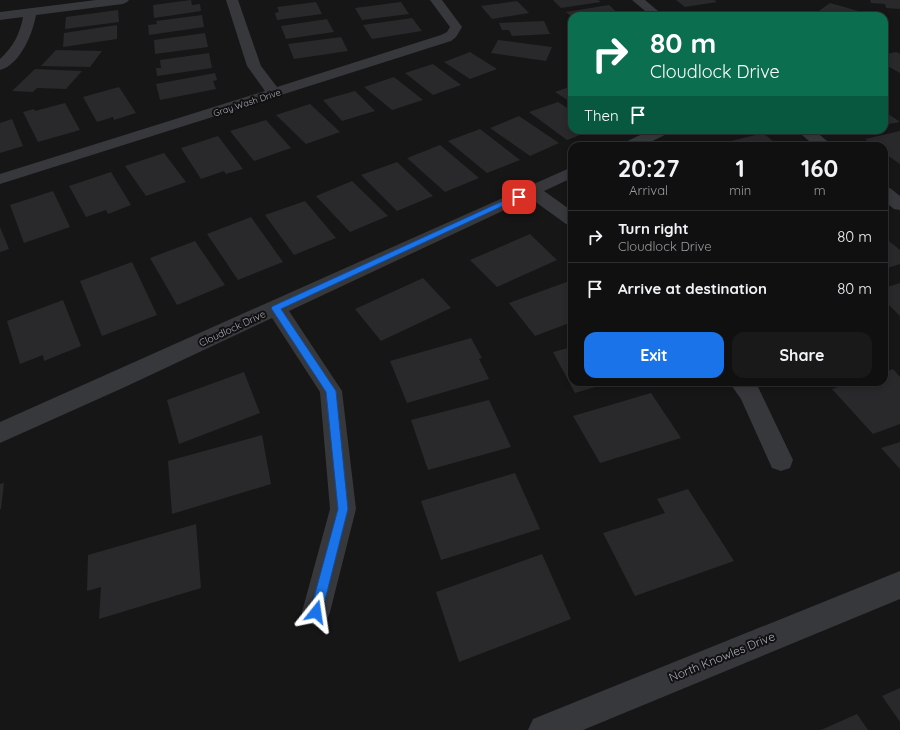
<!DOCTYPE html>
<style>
body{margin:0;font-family:Quicksand,sans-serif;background:#19191a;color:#f1f3f6;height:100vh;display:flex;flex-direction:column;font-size:15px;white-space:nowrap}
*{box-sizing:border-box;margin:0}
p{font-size:13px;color:#9c9d9f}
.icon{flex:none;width:22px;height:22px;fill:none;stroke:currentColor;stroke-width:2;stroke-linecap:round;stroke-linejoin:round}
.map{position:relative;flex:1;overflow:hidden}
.details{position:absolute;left:568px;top:142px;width:320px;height:244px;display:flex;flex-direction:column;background:#101011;border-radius:12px;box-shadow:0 2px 6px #0003,0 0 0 1px #303031}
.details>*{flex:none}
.hud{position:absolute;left:568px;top:12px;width:320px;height:122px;border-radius:12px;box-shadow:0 2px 6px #0003,0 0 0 1px #303031;background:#0b6e4f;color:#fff;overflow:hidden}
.pin{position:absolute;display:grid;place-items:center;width:34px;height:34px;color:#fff;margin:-17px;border-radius:8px;box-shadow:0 2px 6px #0006}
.me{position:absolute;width:44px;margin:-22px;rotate:15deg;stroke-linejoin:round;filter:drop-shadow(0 0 3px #0008)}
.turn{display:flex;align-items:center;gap:14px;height:84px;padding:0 16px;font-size:18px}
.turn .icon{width:52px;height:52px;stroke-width:2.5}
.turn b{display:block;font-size:28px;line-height:34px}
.then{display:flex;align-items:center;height:38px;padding:0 16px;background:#0003;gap:8px;font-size:15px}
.eta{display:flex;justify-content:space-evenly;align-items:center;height:68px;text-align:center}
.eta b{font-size:24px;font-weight:800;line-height:28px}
.action{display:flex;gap:8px;margin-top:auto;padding:8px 16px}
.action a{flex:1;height:46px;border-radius:12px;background:#1a73e8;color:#fff;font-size:16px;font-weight:800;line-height:46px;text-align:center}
.action a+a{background:#19191a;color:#f1f3f6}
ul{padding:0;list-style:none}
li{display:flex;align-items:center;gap:12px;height:52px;padding:0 16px;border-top:1px solid #303031}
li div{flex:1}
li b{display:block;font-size:15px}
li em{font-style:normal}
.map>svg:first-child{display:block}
</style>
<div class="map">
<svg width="900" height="730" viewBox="0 0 900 730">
<rect width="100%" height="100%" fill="#161617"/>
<g fill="#29292b">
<polygon points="191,0 192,5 200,4 201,11 154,18 153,5"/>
<polygon points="553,0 598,0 601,2 561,8"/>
<polygon points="676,0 714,0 717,2 685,7"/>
<polygon points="870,0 900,0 900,9 886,8 885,4 871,3"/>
<polygon points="517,1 529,13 492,19 481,6"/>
<polygon points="316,2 322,14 277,20 275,13 279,12 277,7"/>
<polygon points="401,2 409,14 362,20 355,8"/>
<polygon points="830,3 862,12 857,16 825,16 816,13"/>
<polygon points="609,5 621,16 572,16 572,17 566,12"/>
<polygon points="118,10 119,22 65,29 66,17"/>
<polygon points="202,15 204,27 149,35 148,25 157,24 156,21"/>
<polygon points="412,18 422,31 372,39 363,25"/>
<polygon points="327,19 334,32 286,39 281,26"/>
<polygon points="544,21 550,34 512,36 509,30 502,30 499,23"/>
<polygon points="117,25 117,39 63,47 64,33"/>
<polygon points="205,33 208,47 155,54 154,40"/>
<polygon points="341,37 348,51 294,59 288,44"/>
<polygon points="498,40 552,47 546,61 491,53"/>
<polygon points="56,50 102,51 90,67 41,66"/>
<polygon points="470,52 497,69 470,79 444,62"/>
<polygon points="897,52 900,54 900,73 889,67 884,68 884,54"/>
<polygon points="209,53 212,68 157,76 156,68 161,68 160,60"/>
<polygon points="433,64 461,85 433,95 405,73"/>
<polygon points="35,69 82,71 66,89 37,88 33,92 12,91"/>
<polygon points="215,73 217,80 213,81 216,89 160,100 156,84"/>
<polygon points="394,77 423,100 392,110 364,87"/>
<polygon points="572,86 572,103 555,92"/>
<polygon points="119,87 136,113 114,120 113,117 97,122 83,97"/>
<polygon points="355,91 375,111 342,121 323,100"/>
<polygon points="558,102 572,111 572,130 592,130 567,140 529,112"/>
<polygon points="65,103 80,130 38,142 23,112 34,109 35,111"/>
<polygon points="310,104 340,132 306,144 276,115"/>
<polygon points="884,111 900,122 884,125"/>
<polygon points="519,116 559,143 530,156 490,128"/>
<polygon points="12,119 23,146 0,153 0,123"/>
<polygon points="266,120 291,148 254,161 230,131"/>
<polygon points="480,129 520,160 487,173 448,141"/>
<polygon points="900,131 900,164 884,153 884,146 875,146 865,139"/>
<polygon points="763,133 779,146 738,146 731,141"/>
<polygon points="218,136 243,169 226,174 224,171 201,179 181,148"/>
<polygon points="440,145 479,178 445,192 407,158"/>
<polygon points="164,153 186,182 146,196 125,166"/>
<polygon points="397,162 433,196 397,211 361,175"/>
<polygon points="111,172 131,205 108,214 106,210 86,217 69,186"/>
<polygon points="352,181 388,216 350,232 316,196"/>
<polygon points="53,191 70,227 24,243 10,205"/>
<polygon points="305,201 336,238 294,255 265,215"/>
<polygon points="251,217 283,262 238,280 207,234"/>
<polygon points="0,227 9,249 0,252"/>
<polygon points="530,234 557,260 497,287 470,260"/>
<polygon points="884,237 900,250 900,264 884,269"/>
<polygon points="195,241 225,285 177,305 150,258"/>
<polygon points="132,262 157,315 102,336 80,281"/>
<polygon points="423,278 451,308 381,341 355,309"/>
<polygon points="572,280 572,322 535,336 509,303"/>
<polygon points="900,283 900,316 888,304 884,305 884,288"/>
<polygon points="63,300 81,346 44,361 43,355 20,364 7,321"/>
<polygon points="471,338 482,358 479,359 489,379 407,403 390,361"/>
<polygon points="572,347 572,382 612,382 575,393 553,352"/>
<polygon points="893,369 900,377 900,424 873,434 832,389 854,382 884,382 884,372"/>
<polygon points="244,372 260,413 179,444 167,400"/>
<polygon points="651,393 681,438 600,463 573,416"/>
<polygon points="489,400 511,447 428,470 411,420"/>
<polygon points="262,435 271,484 172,514 168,461"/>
<polygon points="900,442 900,469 881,448"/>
<polygon points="515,473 540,529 441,560 421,501"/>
<polygon points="4,483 1,509 0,509 0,484"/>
<polygon points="688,489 734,561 635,596 603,533 665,513 657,499"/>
<polygon points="196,524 201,588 99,619 101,587 87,591 88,555"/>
<polygon points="542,554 571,619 459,662 436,592"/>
<polygon points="900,688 900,722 882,696"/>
<polygon points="857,714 868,730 821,730"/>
</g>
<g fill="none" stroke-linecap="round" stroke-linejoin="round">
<g fill="#37383c" fill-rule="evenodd">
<path d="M96,0H129L127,2L123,4L36,15C33,33 20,65 0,70V59C13,47 20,34 23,17L0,20V12Z"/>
<polygon points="226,0 238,0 261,66 277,87 441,35 447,32 450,27 430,0 442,0 462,27 456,37 451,41 281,95 280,97 273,98 0,184 0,174 265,91 247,66"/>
<polygon points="632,0 645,0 664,16 651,16"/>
<polygon points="651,130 672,130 669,133 642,146 621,146 623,143"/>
<polygon points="796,130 814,130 833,146 815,146"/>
<polygon points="572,167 572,178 544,191 572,211 572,226 566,224 530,198 289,311 342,391 356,509 330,612 326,622 316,626 306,622 302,612 330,509 320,392 272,318 125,387 0,443 0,422"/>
<polygon points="884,187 890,188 900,196 900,210 894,209 884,201"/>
<polygon points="729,382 753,382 758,387 793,460 790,468 781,471 772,468 741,399"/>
<polygon points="900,571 900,599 583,730 528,730 533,719"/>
</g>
</g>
<polygon fill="#1a73e8" stroke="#114b97" points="516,195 521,195 522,197 281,309 336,391 348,509 322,612 320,616 316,618 312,616 310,612 338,509 326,392 271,308 273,306"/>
<g text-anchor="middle" stroke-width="4" stroke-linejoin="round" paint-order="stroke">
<g font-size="9" fill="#aaacb6" stroke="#111112">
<text transform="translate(247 103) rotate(-18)" y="3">Gray Wash Drive</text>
</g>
<g font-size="10" fill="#aaacb6" stroke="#111112">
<text transform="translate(232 328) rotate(-25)" y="4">Cloudlock Drive</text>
</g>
<g font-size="12" fill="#aaacb6" stroke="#111112">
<text transform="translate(722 657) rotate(-22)" y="4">North Knowles Drive</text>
</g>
</g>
</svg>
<div class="pin" style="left:519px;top:197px;background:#d93025"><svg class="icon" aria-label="arrive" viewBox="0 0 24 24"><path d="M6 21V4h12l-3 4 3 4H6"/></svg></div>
<svg class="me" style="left:316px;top:612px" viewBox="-20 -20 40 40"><path d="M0-17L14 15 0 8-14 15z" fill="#1a73e8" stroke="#fff" stroke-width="4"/></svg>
<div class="hud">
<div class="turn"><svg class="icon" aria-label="right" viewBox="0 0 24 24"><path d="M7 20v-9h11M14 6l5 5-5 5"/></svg><div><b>80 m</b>Cloudlock Drive</div></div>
<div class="then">Then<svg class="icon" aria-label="arrive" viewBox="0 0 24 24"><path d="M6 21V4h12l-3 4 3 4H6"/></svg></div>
</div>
<section class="details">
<div class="eta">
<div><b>20:27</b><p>Arrival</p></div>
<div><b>1</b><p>min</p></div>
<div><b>160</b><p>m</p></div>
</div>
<ul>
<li><svg class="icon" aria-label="right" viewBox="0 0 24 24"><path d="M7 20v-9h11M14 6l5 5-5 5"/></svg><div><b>Turn right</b><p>Cloudlock Drive</p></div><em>80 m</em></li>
<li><svg class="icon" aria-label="arrive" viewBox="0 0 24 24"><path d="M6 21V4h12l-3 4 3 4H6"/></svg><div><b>Arrive at destination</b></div><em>80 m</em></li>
</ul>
<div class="action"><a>Exit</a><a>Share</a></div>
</section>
</div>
